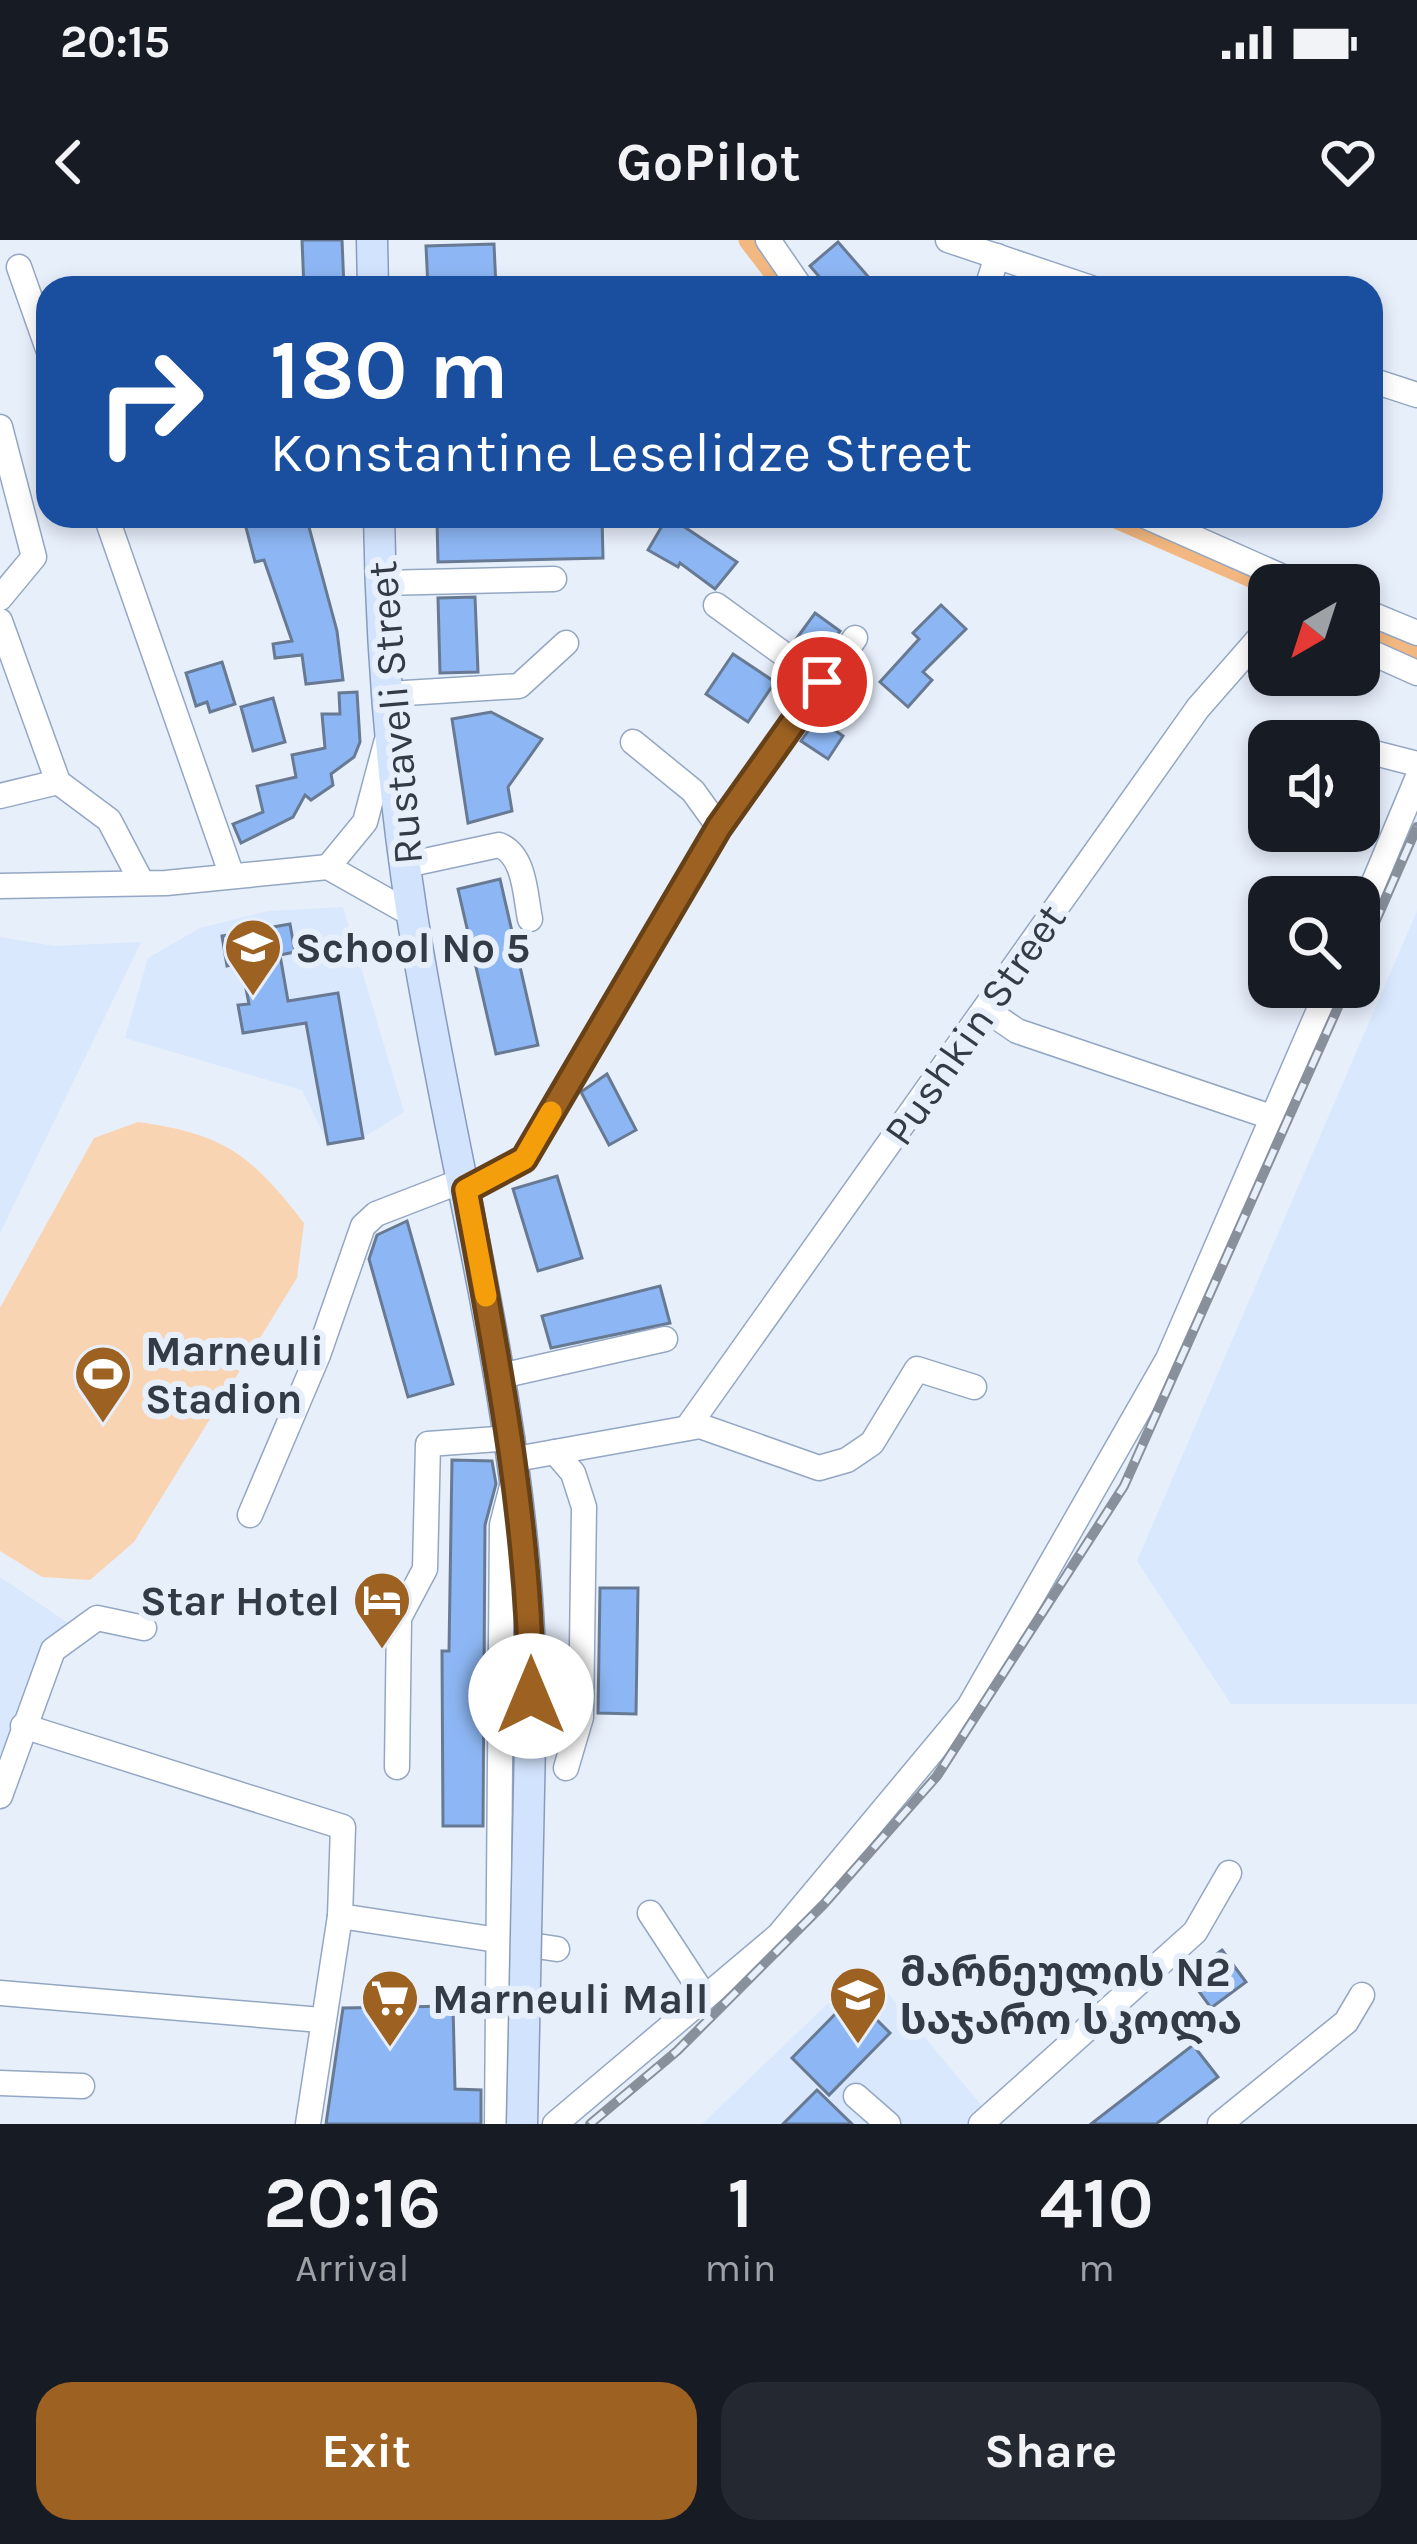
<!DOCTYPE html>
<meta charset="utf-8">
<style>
body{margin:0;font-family:Karla,"Noto Sans Georgian",sans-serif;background:#242831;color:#f1f3f6;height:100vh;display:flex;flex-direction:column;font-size:45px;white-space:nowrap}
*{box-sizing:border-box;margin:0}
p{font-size:39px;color:#9ea1a6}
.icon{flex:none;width:66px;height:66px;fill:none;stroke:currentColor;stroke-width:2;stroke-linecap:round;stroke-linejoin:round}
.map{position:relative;height:1884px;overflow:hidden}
.sheet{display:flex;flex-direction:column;background:#171b24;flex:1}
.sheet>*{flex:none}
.banner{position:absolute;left:36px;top:36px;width:1347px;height:252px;border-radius:36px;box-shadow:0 6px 18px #0003;background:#1a4fa0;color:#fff;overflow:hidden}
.needle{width:78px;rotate:219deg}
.buttons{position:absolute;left:1248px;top:324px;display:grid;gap:24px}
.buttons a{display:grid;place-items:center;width:132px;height:132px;border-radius:24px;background:#171b24;box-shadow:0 6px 18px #0003;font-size:60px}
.pin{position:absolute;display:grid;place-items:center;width:102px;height:102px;color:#fff;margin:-51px;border:6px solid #fff;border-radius:50%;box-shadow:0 3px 12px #0007}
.me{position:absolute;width:132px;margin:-66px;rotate:0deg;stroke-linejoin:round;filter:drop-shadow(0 0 9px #0008)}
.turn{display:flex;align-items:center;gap:42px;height:252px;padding:0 36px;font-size:54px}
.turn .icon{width:156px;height:156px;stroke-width:2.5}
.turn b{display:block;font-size:84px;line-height:102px}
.eta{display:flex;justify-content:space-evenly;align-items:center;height:204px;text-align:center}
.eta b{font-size:72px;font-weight:700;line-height:84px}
.action{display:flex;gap:24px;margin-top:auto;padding:24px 36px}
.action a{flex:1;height:138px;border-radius:36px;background:#9d6222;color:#fff;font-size:48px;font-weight:700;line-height:138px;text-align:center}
.action a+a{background:#242831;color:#f1f3f6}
.status{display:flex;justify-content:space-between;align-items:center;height:84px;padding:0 60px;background:#171b24;direction:ltr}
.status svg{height:33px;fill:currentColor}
header{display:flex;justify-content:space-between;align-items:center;height:156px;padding:0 36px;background:#171b24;font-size:54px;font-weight:700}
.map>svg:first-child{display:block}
</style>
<div class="status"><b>20:15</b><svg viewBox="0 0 49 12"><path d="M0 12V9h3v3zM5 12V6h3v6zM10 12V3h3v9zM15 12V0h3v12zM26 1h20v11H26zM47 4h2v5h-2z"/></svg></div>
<header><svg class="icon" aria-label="back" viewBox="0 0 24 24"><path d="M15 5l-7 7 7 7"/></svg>GoPilot<svg class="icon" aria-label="heart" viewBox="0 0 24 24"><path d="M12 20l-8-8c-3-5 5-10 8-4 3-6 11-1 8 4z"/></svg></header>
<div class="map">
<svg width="1417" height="1884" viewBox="0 0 1417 1884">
<rect width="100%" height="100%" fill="#e7effb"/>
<g fill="#d9e8fd">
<polygon points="343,667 404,872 363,898 328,904 302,850 125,798 148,718 200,688 268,671"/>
<polygon points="1417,671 1417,1464 1231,1464 1137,1321"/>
<polygon points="0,697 54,706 141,702 0,993"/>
<polygon points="0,1337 74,1387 0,1514"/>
<polygon points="866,1727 997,1884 702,1884"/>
</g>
<path fill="#f9d4b2" d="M138,882C225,894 251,915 304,983L297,1038L134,1302L90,1340L42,1337L0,1311V1068L94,898Z"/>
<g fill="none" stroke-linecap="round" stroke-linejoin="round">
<g stroke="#f3b881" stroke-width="21">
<polyline points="749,0 786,48"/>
<polyline points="1111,276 1269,345"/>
<polyline points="1359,385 1417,411"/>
</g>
</g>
<g fill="#8db7f4" stroke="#687a93" stroke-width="3">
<polygon points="302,0 342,0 344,48 304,48"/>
<polygon points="838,2 878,48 829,48 810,26"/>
<polygon points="494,4 496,48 428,48 426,6"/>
<polygon points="243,276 306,276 337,391 343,440 306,444 302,415 275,418 273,404 292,401 264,320 255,322"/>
<polygon points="668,276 737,322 715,349 680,323 678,327 648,310"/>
<polygon points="602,277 603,318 438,322 437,281"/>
<polygon points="475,357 478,432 440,433 438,358"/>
<polygon points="941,365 966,389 923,432 932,440 908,467 880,442 919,399 913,393"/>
<polygon points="815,373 840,391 819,420 794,402"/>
<polygon points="733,414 775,442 748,482 706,454"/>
<polygon points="222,422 235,464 210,472 207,462 196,466 186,433"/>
<polygon points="357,452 360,502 354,517 331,534 333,545 311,560 305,555 293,577 241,603 233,584 263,572 257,546 296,537 292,515 325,508 322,474 340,474 339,453"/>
<polygon points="273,458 285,502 253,511 241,467"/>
<polygon points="491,472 542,499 508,547 512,571 468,583 452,479"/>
<polygon points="817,478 843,496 828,519 801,501"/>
<polygon points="500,639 538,805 496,814 458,649"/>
<polygon points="290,684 295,712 280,715 288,761 338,753 363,898 328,904 306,783 243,793 238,765 249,764 241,723 227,726 222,696"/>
<polygon points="607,834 636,890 609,905 581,852"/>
<polygon points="557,936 582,1018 538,1031 513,949"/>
<polygon points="407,981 453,1144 408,1157 369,1019 377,995"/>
<polygon points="660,1046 670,1083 551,1108 542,1076"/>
<polygon points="452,1220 492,1221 496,1244 485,1285 483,1586 443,1586 442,1411 449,1411"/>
<polygon points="600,1348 638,1348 636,1474 598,1473"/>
<polygon points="1222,1710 1246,1742 1211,1768 1187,1735"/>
<polygon points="853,1756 890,1793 829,1855 792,1818"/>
<polygon points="453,1766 455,1849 481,1850 481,1884 326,1884 343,1768"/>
<polygon points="1193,1805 1218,1837 1156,1884 1091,1884"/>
<polygon points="817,1850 852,1884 783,1884"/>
</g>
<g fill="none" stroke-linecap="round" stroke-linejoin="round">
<defs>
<g id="minor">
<polyline points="768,0 801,48"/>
<polyline points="948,0 1091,48"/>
<polyline points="19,27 48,109"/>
<polyline points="987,48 997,16"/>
<polyline points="1371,140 1417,155"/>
<polyline points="0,187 34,317 0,358"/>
<polyline points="106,276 232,636"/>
<polyline points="1145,276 1301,345"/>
<polyline points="380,343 554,339"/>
<polyline points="716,365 822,442"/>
<polyline points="1359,369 1417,393"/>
<polyline points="0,381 58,542 109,580 142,643"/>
<polyline points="1359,407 1417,433"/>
<polyline points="389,454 519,446 566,403"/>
<polyline points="633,502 693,551 719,587"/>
<polyline points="1359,509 1417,524"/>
<polyline points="0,556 58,542"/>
<path d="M406,625L499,605C525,615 525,654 530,679"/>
<polyline points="328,627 365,582 386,503"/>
<polyline points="0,646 166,643 328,627 413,675"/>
<polyline points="1359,678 1417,539"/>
<polyline points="985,769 1017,791 1271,877"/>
<polyline points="466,949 523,919 719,587 855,398"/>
<polyline points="501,1136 665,1099"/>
<polyline points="687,1188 1198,468 1269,387"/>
<polyline points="555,1212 573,1233 584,1267 581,1477 566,1528"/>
<polyline points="516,1219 700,1186 819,1228 847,1220 872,1203 917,1129 974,1147"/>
<polyline points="250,1275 318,1115 363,986 376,974 464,940"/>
<polyline points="23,1486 343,1587 340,1676 308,1884"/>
<polyline points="397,1527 399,1378 425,1329 428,1204 512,1198"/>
<polyline points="0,1556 53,1410 97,1378 144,1388"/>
<polyline points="650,1673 705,1757"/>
<polyline points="340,1676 557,1709"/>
<polyline points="0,1753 321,1780"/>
<polyline points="0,1843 82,1846"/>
<polyline points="856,1856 888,1884"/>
<polyline points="497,1884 502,1285 512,1246"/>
<polyline points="555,1884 779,1695 969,1467 1168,1119 1329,747"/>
<polyline points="981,1884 1195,1692 1229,1633"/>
<polyline points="1220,1884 1346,1782 1362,1755"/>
</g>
<g id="major">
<polyline points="372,0 373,48"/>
<path d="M379,276C381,408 392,544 412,675C453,936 529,1190 531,1456"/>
</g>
</defs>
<use href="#minor" stroke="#94a7c2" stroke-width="27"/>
<use href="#major" stroke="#879cbc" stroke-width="33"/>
<use href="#minor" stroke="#fff" stroke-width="24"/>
<use href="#major" stroke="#d2e3fd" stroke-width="30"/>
<defs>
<g id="rail">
<polyline points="1359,719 1417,587"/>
<polyline points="590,1884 677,1811 824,1664 937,1536 1124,1246 1347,747"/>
</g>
</defs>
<use href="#rail" stroke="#88909c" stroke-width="10"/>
<use href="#rail" stroke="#e7effb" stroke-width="6" stroke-dasharray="18" stroke-linecap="butt"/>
<defs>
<polyline id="major-bridge" points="522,1884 531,1456"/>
</defs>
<use href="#major-bridge" stroke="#879cbc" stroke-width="33" stroke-linecap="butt"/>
<use href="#major-bridge" stroke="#d2e3fd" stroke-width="30"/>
</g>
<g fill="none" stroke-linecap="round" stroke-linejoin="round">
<defs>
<path id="route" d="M531,1456C530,1284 497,1119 466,950L524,919L719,587L822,442"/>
</defs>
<use href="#route" stroke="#664016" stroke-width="30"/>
<use href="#route" stroke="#9d6222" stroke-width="21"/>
<polyline stroke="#f59e0b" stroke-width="21" points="486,1056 466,950 524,919 551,872"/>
</g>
<defs>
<symbol id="school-pin" viewBox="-11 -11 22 30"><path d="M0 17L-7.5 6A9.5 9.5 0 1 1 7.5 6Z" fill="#9d6222" stroke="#e7effb"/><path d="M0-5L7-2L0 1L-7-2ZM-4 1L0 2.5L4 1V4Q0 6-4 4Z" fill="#fff"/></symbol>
<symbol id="stadium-pin" viewBox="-11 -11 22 30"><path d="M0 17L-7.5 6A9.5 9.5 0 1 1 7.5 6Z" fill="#9d6222" stroke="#e7effb"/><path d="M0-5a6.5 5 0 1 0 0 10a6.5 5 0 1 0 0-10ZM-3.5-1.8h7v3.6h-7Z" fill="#fff"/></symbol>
<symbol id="hotel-pin" viewBox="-11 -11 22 30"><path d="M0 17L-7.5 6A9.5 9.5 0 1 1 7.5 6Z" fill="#9d6222" stroke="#e7effb"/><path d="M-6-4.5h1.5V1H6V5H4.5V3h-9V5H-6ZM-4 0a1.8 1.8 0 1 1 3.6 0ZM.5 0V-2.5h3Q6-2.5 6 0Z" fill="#fff"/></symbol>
<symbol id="supermarket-pin" viewBox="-11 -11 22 30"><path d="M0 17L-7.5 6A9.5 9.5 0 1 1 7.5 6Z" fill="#9d6222" stroke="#e7effb"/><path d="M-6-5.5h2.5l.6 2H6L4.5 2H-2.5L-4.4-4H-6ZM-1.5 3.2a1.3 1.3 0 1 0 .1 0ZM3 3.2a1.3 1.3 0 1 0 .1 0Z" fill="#fff"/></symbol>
</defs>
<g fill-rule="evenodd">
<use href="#school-pin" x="220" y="674" width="66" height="90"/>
<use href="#stadium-pin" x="70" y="1101" width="66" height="90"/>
<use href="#hotel-pin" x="349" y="1327" width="66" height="90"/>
<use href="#school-pin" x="825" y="1722" width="66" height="90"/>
<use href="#supermarket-pin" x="357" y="1725" width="66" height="90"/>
</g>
<g text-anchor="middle" stroke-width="12" stroke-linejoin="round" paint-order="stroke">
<g font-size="42" fill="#333b46" stroke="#e7effb">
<text transform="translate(394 473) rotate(-95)" y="15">Rustaveli Street</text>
<text transform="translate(974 784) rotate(-55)" y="15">Pushkin Street</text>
</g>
<g font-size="42" font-weight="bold" fill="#333b46" stroke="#e7effb" text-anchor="start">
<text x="295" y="722">School No 5</text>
<text x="145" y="1125">Marneuli<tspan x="145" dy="48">Stadion</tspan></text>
<text x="340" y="1375" text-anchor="end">Star Hotel</text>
<text x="900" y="1746">მარნეულის N2<tspan x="900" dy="48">საჯარო სკოლა</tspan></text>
<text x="432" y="1773">Marneuli Mall</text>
</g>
</g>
</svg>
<div class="buttons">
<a><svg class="needle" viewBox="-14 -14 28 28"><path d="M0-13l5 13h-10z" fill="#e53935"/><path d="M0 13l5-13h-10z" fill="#9ea1a6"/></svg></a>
<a><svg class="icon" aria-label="sound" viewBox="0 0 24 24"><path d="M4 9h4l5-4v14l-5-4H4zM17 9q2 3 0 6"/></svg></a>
<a><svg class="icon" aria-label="search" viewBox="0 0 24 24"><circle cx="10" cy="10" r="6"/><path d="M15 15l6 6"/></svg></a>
</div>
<div class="pin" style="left:822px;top:442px;background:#d93025"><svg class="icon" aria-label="arrive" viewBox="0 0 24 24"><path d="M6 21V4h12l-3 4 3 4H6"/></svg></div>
<svg class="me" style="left:531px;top:1456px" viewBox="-20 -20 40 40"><circle r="19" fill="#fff"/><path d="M0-13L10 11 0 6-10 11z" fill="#9d6222"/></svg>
<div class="banner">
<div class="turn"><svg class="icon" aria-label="right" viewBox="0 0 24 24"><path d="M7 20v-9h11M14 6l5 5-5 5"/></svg><div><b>180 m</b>Konstantine Leselidze Street</div></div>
</div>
</div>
<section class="sheet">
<div class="eta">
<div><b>20:16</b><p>Arrival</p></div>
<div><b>1</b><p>min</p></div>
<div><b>410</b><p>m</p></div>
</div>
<div class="action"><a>Exit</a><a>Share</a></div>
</section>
